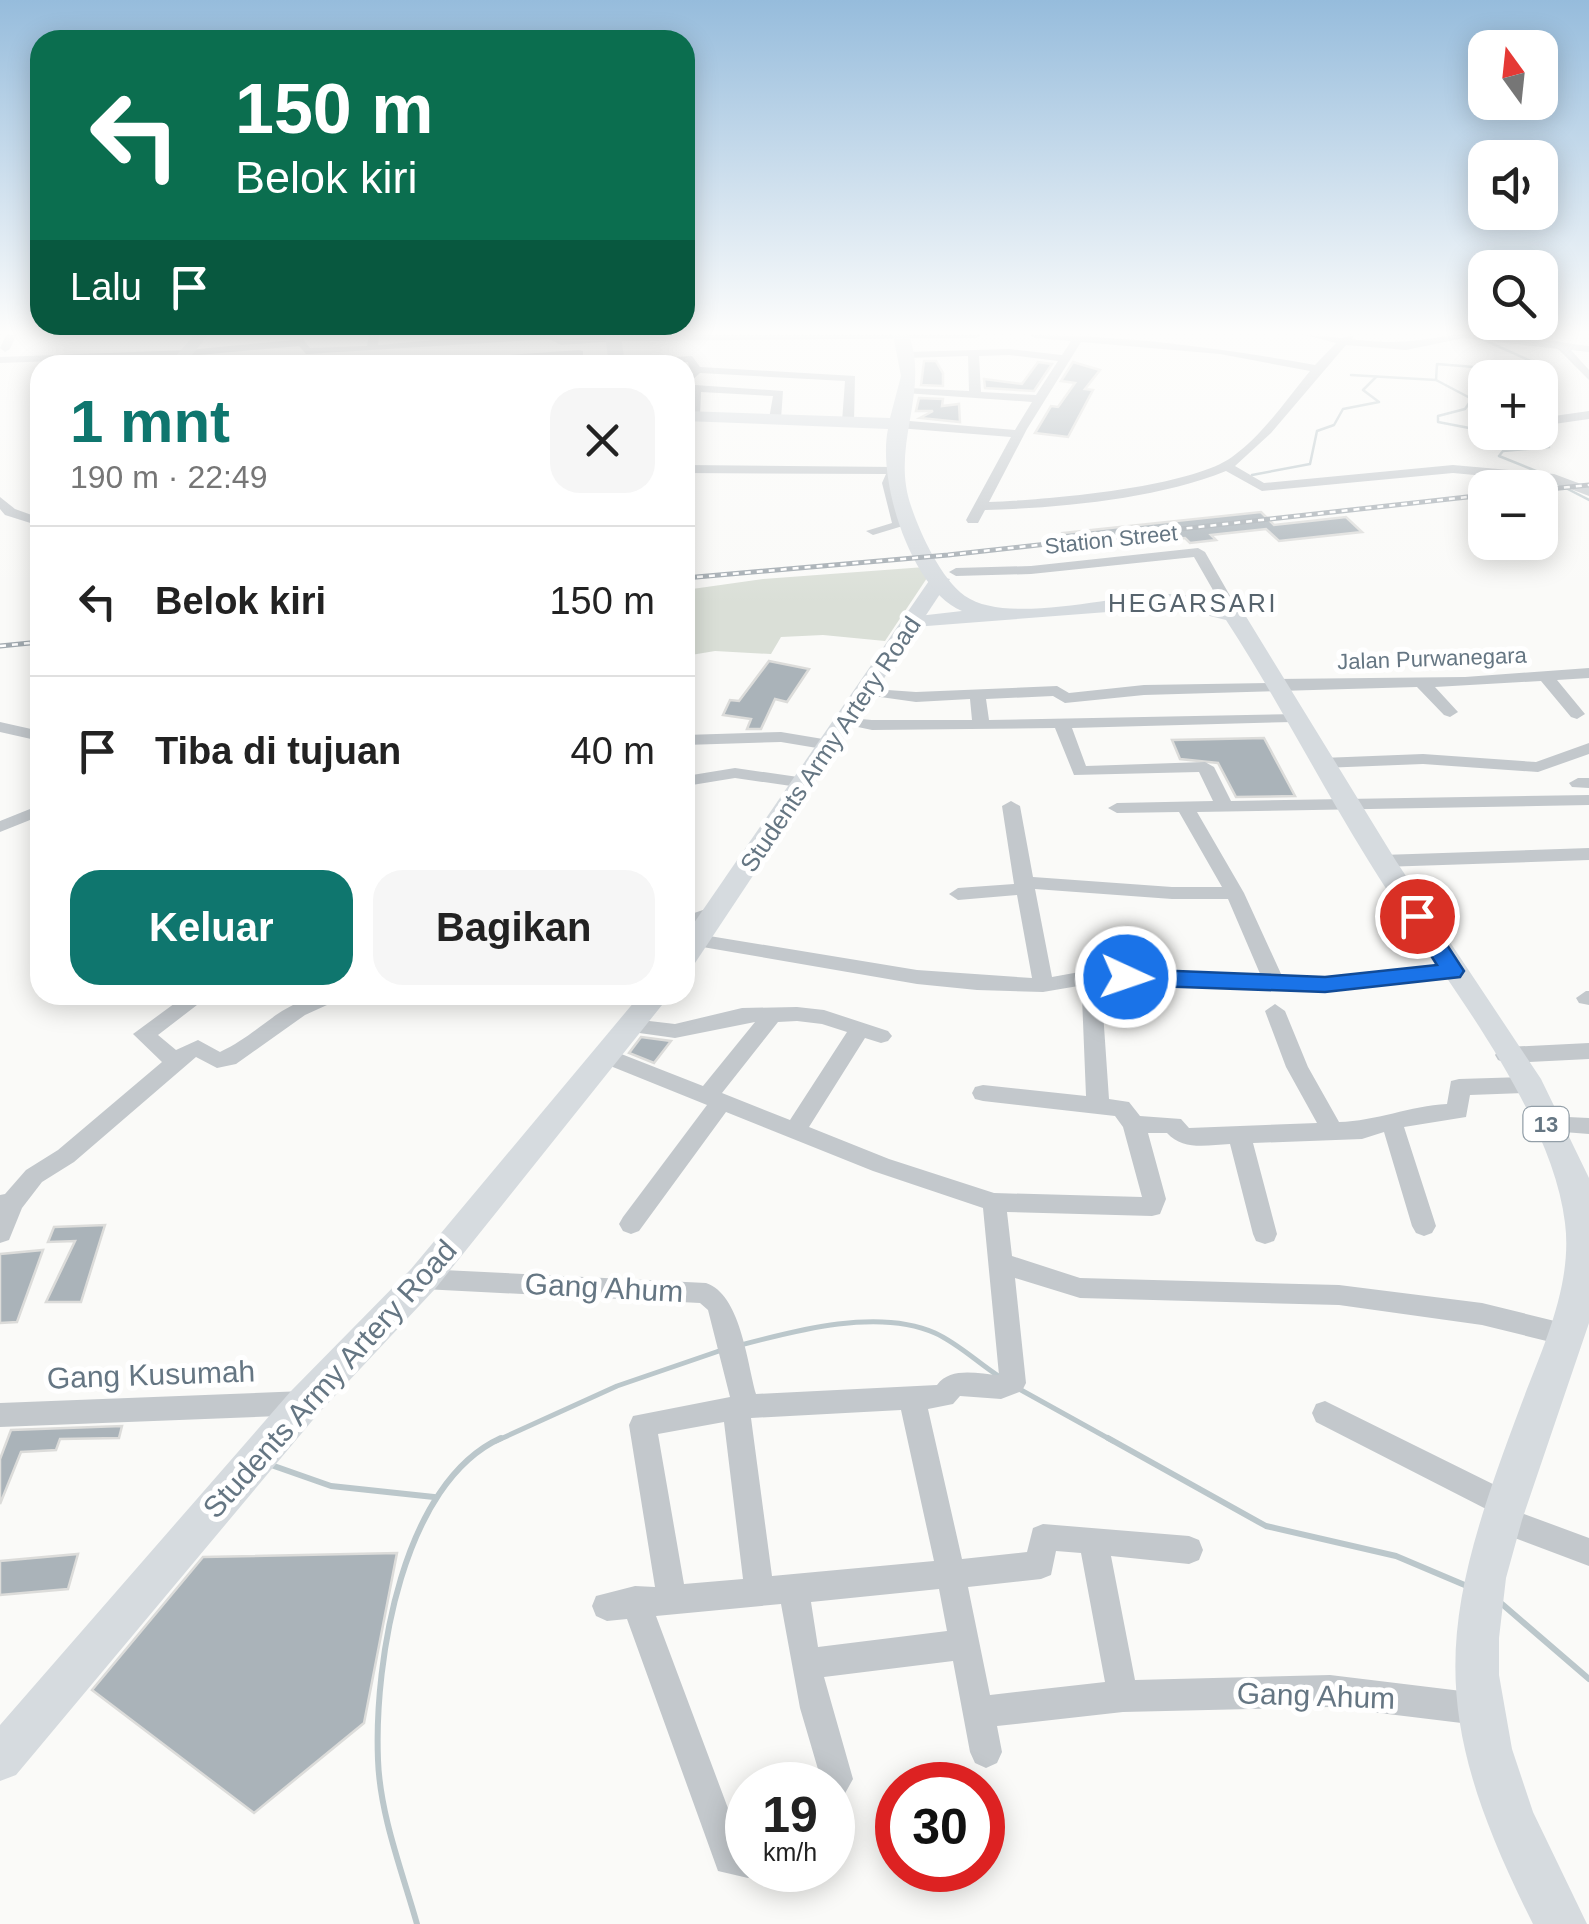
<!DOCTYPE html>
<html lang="id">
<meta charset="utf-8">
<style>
body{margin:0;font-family:Helvetica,sans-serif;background:#f6f6f6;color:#222;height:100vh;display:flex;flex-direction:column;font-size:38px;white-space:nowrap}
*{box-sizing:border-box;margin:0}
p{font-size:32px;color:#767676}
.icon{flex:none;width:55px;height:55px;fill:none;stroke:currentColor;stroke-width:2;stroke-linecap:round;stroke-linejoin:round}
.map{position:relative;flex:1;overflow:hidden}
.drawer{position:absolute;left:30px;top:355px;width:665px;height:650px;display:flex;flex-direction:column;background:#fff;border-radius:30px;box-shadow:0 5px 25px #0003}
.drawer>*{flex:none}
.guide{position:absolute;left:30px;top:30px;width:665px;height:305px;border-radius:30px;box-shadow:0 5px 25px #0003;background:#0b6e4f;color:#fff;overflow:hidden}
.needle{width:65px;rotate:345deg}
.buttons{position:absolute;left:1468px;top:30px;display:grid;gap:20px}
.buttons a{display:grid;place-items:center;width:90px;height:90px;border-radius:20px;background:#fff;box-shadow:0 5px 25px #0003;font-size:50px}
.speed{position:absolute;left:725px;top:1762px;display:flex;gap:20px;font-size:50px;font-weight:700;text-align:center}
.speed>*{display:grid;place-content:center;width:130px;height:130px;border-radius:50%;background:#fff;box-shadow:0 5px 25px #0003;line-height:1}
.speed small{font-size:25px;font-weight:400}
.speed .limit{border:15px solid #d22;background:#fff;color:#111}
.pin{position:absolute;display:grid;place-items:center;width:85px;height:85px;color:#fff;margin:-42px;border:5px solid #fff;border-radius:50%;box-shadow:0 2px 10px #0007}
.me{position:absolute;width:110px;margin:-55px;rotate:93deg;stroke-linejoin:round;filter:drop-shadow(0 0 8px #0008)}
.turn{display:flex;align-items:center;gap:35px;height:210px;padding:0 40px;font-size:45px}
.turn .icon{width:130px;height:130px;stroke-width:2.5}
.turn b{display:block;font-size:70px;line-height:85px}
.then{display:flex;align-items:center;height:95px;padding:0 40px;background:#0003;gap:20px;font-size:38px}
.round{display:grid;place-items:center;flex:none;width:105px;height:105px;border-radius:30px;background:#f6f6f6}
.headline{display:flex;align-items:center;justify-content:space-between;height:170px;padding:0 40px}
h1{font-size:60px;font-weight:800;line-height:75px;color:#0f766e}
.button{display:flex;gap:20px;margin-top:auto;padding:20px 40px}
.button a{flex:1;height:115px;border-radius:30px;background:#0f766e;color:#fff;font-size:40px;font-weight:800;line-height:115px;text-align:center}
.button a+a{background:#f6f6f6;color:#222}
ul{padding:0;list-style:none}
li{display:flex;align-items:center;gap:30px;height:150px;padding:0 40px;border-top:2px solid #e0e0e0}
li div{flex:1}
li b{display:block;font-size:38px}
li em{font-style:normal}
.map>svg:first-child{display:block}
</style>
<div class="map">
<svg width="1589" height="1924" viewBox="0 0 1589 1924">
<rect width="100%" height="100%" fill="#fafaf8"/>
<polygon fill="#dadfd7" points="925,567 927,578 885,641 823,635 781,637 771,654 715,651 685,656 685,590 763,579"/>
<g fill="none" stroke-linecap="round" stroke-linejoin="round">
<g stroke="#bbc7cb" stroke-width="2.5">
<polyline points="1482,339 1535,363 1511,370 1437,364 1436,380 1472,399 1465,409 1438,416 1438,422 1485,431"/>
<polyline points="1351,375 1436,380"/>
<polyline points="1512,432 1540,437 1549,447 1503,451 1499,456 1541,473"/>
<polyline points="1252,475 1310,464 1317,431 1334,425 1343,409 1379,402 1363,390 1376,377"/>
<polyline points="1558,484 1589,500"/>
</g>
<g stroke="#bbc7cb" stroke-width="5">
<path d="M741,1345C797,1330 879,1308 935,1333C959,1344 978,1363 1000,1377"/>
<polyline points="1021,1390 1113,1441"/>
<polyline points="496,1441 617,1386 722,1350"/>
</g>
<g stroke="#bbc7cb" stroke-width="6">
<polyline points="1108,1438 1266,1526 1396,1556 1467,1586"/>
<polyline points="274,1466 331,1486 434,1497"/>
<polyline points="1502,1604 1589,1679"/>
<path d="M417,1924C402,1871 380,1815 378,1760C374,1661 402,1483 501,1438"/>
</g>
</g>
<g fill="#aab3b9" stroke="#dcdcda" stroke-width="2.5">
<polygon points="924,361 936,361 943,373 943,386 921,385"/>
<polygon points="1038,362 1052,364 1034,391 985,388 984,379 1022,384"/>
<polygon points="1073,362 1100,370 1085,389 1093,390 1068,437 1035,433 1051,406 1058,407 1075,383 1061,381"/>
<polygon points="919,398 943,399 942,406 959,404 960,422 920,418 933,411 916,411"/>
<polygon points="1261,512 1274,525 1346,517 1362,532 1279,541 1266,529 1211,535 1216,540 1190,543 1185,538 1076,549 1063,533"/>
<polygon points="769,661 809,669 787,702 775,699 761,729 747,729 751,719 723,715 730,700 739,701"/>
<polygon points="1264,738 1295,796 1236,797 1218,763 1180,759 1172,740"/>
<polygon points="641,1037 671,1041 654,1063 629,1053"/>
<polygon points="105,1225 81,1302 46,1302 75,1241 48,1242 54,1227"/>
<polygon points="43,1250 17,1322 0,1323 0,1254"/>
<polygon points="122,1426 119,1438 60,1439 56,1450 21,1452 0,1504 0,1459 11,1430"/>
<polygon points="397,1553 364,1723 254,1813 92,1690 203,1557"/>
<polygon points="78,1554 68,1589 0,1595 0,1561"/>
</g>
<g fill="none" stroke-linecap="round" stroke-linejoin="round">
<g fill="#c3c8cc" fill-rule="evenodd">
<polygon points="6,335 16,335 10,349 5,352 0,348"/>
<path d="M369,335H379L378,345C412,343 540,326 563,339L613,335H981L976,338L618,341L561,345L549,339L306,354L299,346L188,356L0,363V357L188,350L303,339L310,348L367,346Z"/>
<path d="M1030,335C1124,335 1220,348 1315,365L1336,343L1305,335L1342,338L1355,335L1352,339C1395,345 1413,341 1454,335C1497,329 1546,341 1589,346V352L1571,350L1589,370V380L1558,349L1464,338L1406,350L1346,345L1271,433L1235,466L1264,483L1453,465L1554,474L1589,487V496L1552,482L1453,473L1262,491L1226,471C1156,499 1060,508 985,510L978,523H968L966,520L1011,437L898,428L892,424L898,420L1015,430L1032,402L905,393V389L909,388L969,391L968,356L907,358L902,355L907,352L1009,349L1062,355L1071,341L1035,338ZM1081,342L1220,354L1310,371C1286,400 1263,435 1232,457C1189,488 1044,500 989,502L1027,429ZM1009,355L1058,361L1036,395L981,392L979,356Z"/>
<polygon points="579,350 583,351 583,355 457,365 407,365 412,362"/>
<polygon points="692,356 700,367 855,376 854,422 848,426 842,422 845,381 700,373 692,380 686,377 690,370 688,362 612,363 617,360"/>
<polygon points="325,357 325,361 320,362 322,365 282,365 278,362 283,359"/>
<polygon points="695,385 783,391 781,419 775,423 769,419 773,396 701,392 700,416 690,418 689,388"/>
<polygon points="1589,411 1589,419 1540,426 1540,418"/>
<polygon points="685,465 896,467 899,473 894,483 906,525 873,535 866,531 892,523 882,483 886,474 685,473"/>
<polygon points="0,497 15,509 40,518 40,526 5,515 0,509"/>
<polygon points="1198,548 1205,552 1241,615 1239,618 1229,618 1194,557 1031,574 956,576 949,572 956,568 1031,566"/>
<path d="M1589,668V678L1557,680L1585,714L1577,719L1571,717L1541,681L1435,687L1458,712L1450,717L1444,715L1417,687L1144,695L1065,703L1053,696L986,699L989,720L1299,714V720L1293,722L1072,728L1086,766L1205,762L1214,767L1231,801L1589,795V805L1197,812L1244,893L1282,976L1325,978L1452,964L1462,971L1459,976L1325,992L1096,983L1043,992L977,990L917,984L685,944V932L917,970L1032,978L1017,895L958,900L949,894L958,888L1014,884L1002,806L1011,801L1020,806L1033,877L1172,887H1222L1179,812L1117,813L1108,808L1117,803L1213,801L1199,772L1074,775L1055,728L872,730L839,723V717L872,720H972L970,699L916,702L859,694V688L916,692L1057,686L1069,693L1144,685L1269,683L1276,679L1465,677ZM1035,889L1172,899H1228L1261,976L1096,969L1052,977Z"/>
<polygon points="0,722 40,731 40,741 0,732"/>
<polygon points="781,732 829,740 837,745 829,750 781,742 685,745 685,735"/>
<polygon points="1589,743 1589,754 1538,772 1423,764 1322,768 1314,763 1322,758 1423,754 1536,762"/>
<polygon points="735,768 805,778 814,783 805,788 735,778 692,785 685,782 686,776"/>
<polygon points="1578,778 1589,778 1589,788 1572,787 1569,783"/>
<polygon points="40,805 40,816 0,832 0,821"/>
<polygon points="1589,848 1589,860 1382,867 1373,861 1382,855"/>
<polygon points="718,905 725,907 728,911 725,915 685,929 685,916"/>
<path d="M1092,990L1102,997L1109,1099L1129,1102L1140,1116L1181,1119L1189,1128L1317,1123L1286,1067L1265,1011L1275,1004L1285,1011L1308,1067L1339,1122C1376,1121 1410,1106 1447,1104L1451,1081L1459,1079L1524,1077L1532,1079L1535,1085L1532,1091L1524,1093L1470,1095L1466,1117L1404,1127L1436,1226L1432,1233L1424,1236L1416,1233L1412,1226L1384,1132L1362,1139L1253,1143L1277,1234L1274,1241L1265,1244L1256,1241L1253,1234L1230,1144C1208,1145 1183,1151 1167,1133H1148L1166,1199L1160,1214L1152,1216L1007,1212L1012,1256L1080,1278L1339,1285L1482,1303L1567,1324L1576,1327L1580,1335L1576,1343L1567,1346L1482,1325L1339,1305L1080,1298L1015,1278L1026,1383L1022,1391L1001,1399L960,1396L953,1404L928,1409L962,1559L1027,1552L1033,1528L1043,1524L1189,1536L1199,1540L1203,1550L1199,1560L1189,1564L1111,1556L1135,1680L1330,1675L1478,1693L1489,1698L1494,1709L1489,1720L1478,1725L1330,1707L1123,1712L997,1726L1002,1752L997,1763L986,1768L975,1763L970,1752L953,1661L824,1677L853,1779L843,1797L832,1802V1785H816L820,1776L800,1708L781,1604L656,1616L741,1843L748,1844V1870H761L748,1878L718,1871L627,1619L607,1621L596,1616L592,1606L596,1596L635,1586L655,1587L629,1425L633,1416L730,1397L708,1310L700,1303L423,1289L414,1286L411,1279L414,1272L423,1269L706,1283C740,1294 747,1361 756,1394L937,1385C951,1366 978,1374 999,1375L983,1208L873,1171L726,1112L639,1231L631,1234L623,1231L619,1224L623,1217L707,1105L598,1061L595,1056L598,1051L606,1048L703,1086L755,1022L675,1038L625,1031L622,1026L625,1021L632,1019L675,1024L742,1008L797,1007L824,1010L888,1031L892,1036L888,1041L881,1043L865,1038L809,1127L889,1159L994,1193L1142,1197L1123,1127L1115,1116L983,1101L975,1099L972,1093L975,1087L983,1085L1086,1096L1082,997ZM797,1021L822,1024L847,1032L790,1120L722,1093L778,1022ZM901,1410L934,1561L772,1576L751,1418ZM724,1422L743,1579L684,1584L658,1434ZM1056,1551L1081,1553L1105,1682L990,1695L968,1587L1041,1579L1051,1575ZM939,1589L947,1631L818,1647L811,1602Z"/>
<polygon points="1586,991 1589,991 1589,1005 1579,1003 1576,998"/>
<path d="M186,995H210L158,1035L176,1050L198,1040L220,1052C269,1029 281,995 341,995L338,1000L305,1015L236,1064L217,1068L196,1057L74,1162L42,1182L22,1208L9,1240L0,1243V1195L5,1194L26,1170L58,1150L162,1062L133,1034Z"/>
<polygon points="1589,1043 1589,1059 1506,1063 1498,1060 1495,1055 1498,1050 1506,1047"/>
<polygon points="1546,1116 1589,1118 1589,1134 1538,1130 1535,1124 1538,1118"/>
<polygon points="304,1391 313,1395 317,1403 313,1411 304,1415 0,1427 0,1403"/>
<polygon points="1325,1401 1515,1495 1519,1504 1516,1511 1589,1538 1589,1566 1491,1529 1487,1519 1490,1511 1316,1422 1312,1413 1316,1404"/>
</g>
<g fill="#d6dbdf" fill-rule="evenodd">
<polygon points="194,335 208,335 184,365 168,365"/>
<polygon points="933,575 950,579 695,963 685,966 685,936"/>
<polygon points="640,995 670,995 435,1289 317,1415 16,1775 0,1781 0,1725 291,1391 411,1269"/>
</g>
<g fill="#d6dbdf" fill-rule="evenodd">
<polygon points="605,335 621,335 625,365 609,365"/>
<path d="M893,335H909C930,392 890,446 911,506C920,533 941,579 965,596C1008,626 1117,594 1168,594C1194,594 1218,601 1242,610L1396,861L1541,1079L1589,1178V1323L1522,1520L1506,1578L1499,1638V1675L1512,1749L1533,1812L1587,1924H1533C1425,1709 1438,1624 1521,1405C1542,1349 1573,1285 1565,1223C1551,1104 1430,962 1368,860C1319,781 1277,698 1226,620L1173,607L901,628V618L962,611C911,590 877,480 888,429L685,421V411L890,418L901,376Z"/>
</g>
<defs>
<g id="rail">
<polyline points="1540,490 1589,485"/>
<polyline points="685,578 948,555 1485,495"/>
<polyline points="0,646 40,642"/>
</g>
</defs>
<use href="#rail" stroke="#a2aab0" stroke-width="5"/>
<use href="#rail" stroke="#fff" stroke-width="2.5" stroke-dasharray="6" stroke-linecap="butt"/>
</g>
<linearGradient id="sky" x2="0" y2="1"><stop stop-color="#96bcdc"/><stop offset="0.55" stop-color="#fdfdfc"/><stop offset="1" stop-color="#fdfdfc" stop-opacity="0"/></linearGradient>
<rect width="1589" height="604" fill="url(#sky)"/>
<polygon fill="#1a73e8" stroke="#114b97" stroke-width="2.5" points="1417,909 1425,911 1464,971 1460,977 1325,992 1126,985 1114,977 1126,969 1325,977 1437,965 1406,916"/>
<g text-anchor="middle" stroke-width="10" stroke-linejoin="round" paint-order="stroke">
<g font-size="22" fill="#657683" stroke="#fff">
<text transform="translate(1111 539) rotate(-6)" y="8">Station Street</text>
<text transform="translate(1432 658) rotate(-2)" y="8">Jalan Purwanegara</text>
</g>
<rect fill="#fff" stroke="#939fa8" stroke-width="2.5" x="1523.5" y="1107" width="45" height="34" rx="8"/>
<g font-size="22" font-weight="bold" fill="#657683">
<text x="1546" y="1132">13</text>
</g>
<g font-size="25" letter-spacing="2.5" fill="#57646e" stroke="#fff">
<text x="1193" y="612">HEGARSARI</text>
</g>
<g font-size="25" fill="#657683" stroke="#fff">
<text transform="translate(830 744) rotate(-56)" y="9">Students Army Artery Road</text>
</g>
<g font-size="30" fill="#657683" stroke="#fff">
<text transform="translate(604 1288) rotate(3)" y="10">Gang Ahum</text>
<text transform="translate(151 1375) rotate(-2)" y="10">Gang Kusumah</text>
<text transform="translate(330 1379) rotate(-48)" y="10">Students Army Artery Road</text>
<text transform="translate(1316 1696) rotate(2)" y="10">Gang Ahum</text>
</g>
</g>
</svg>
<div class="buttons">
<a><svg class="needle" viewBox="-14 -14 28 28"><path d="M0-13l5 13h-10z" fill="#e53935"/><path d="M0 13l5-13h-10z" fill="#767676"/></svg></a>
<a><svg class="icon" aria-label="sound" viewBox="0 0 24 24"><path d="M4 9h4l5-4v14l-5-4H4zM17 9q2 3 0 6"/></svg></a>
<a><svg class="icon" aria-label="search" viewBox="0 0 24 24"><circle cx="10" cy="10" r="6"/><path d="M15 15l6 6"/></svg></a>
<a>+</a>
<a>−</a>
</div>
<div class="speed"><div>19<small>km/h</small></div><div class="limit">30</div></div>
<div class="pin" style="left:1417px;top:916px;background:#d93025"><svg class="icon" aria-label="arrive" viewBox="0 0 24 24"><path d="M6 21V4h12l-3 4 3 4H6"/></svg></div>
<svg class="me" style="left:1126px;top:977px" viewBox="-20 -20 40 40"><circle r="17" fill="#1a73e8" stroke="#fff" stroke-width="3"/><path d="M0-11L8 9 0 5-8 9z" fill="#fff"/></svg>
<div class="guide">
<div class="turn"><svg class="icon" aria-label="left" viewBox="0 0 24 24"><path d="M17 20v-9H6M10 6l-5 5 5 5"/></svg><div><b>150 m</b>Belok kiri</div></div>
<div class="then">Lalu<svg class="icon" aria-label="arrive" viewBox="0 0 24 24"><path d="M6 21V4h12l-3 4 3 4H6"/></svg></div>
</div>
<section class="drawer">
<div class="headline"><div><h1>1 mnt</h1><p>190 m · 22:49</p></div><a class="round"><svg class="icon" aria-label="close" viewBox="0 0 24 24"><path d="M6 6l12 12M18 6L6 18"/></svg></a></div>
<ul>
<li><svg class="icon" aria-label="left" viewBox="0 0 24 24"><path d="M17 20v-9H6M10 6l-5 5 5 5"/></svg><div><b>Belok kiri</b></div><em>150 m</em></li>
<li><svg class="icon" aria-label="arrive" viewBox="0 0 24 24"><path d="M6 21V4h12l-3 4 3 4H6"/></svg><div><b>Tiba di tujuan</b></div><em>40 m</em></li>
</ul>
<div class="button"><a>Keluar</a><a>Bagikan</a></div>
</section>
</div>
